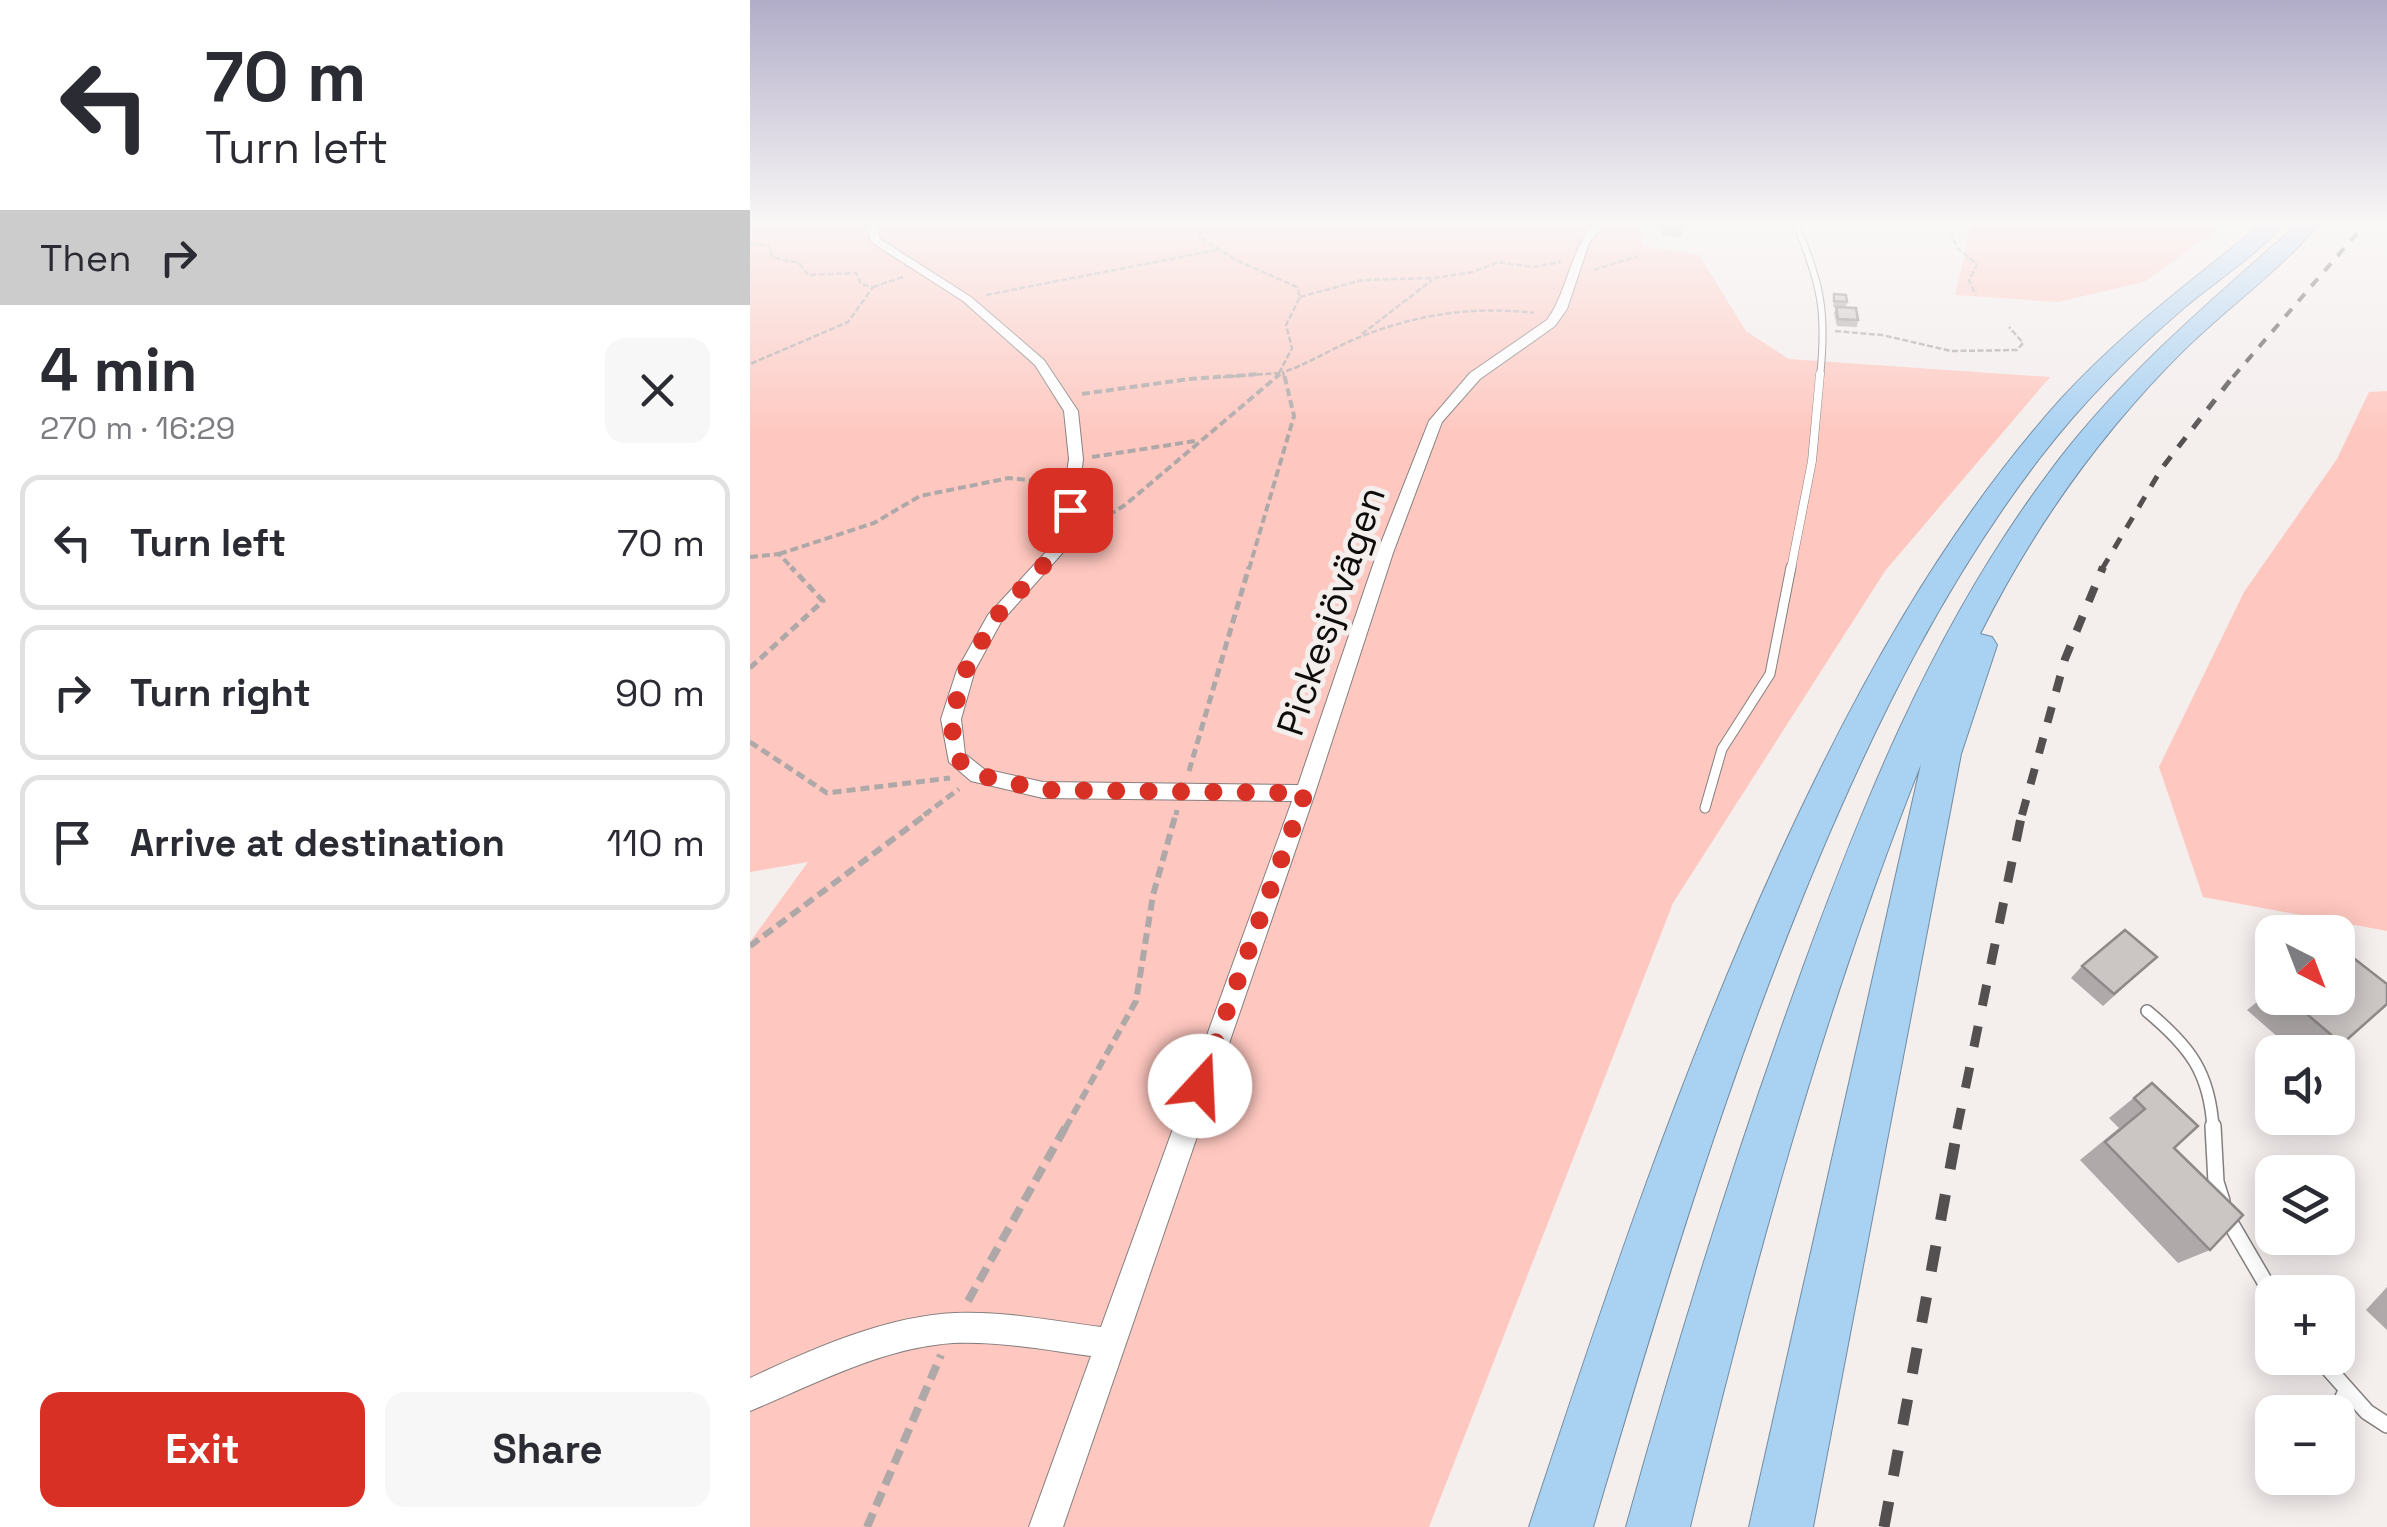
<!DOCTYPE html>
<meta charset="utf-8">
<style>
body{margin:0;font-family:"Space Grotesk",sans-serif;background:#f7f7f7;color:#2b2b33;height:100vh;display:flex;flex-direction:column;font-size:38px;white-space:nowrap}
*{box-sizing:border-box;margin:0}
p{font-size:32px;color:#7c7c81}
.icon{flex:none;width:55px;height:55px;fill:none;stroke:currentColor;stroke-width:2;stroke-linecap:round;stroke-linejoin:round}
.map{position:relative;flex:1;overflow:hidden}
.side{display:flex;flex-direction:column;background:#fff;width:750px}
.side>*{flex:none}
.guide{background:#fff;color:#2b2b33;overflow:hidden}
.needle{width:65px;rotate:138deg}
.buttons{position:absolute;left:1505px;top:915px;display:grid;gap:20px}
.buttons a{display:grid;place-items:center;width:100px;height:100px;border-radius:20px;background:#fff;box-shadow:0 5px 25px #0003;font-size:50px}
.pin{position:absolute;display:grid;place-items:center;width:85px;height:85px;color:#fff;margin:-42px;border-radius:20px;box-shadow:0 5px 15px #0006}
.me{position:absolute;width:110px;margin:-55px;rotate:20deg;stroke-linejoin:round;filter:drop-shadow(0 0 8px #0008)}
.turn{display:flex;align-items:center;gap:35px;height:210px;padding:0 40px;font-size:45px}
.turn .icon{width:130px;height:130px;stroke-width:2.5}
.turn b{display:block;font-size:70px;line-height:85px}
.then{display:flex;align-items:center;height:95px;padding:0 40px;background:#0003;gap:20px;font-size:38px}
.round{display:grid;place-items:center;flex:none;width:105px;height:105px;border-radius:20px;background:#f7f7f7}
.summary{display:flex;align-items:center;justify-content:space-between;height:170px;padding:0 40px}
h1{font-size:60px;font-weight:600;line-height:75px}
.primary-button{display:flex;gap:20px;margin-top:auto;padding:20px 40px}
.primary-button a{flex:1;height:115px;border-radius:20px;background:#d93025;color:#fff;font-size:40px;font-weight:600;line-height:115px;text-align:center}
.primary-button a+a{background:#f7f7f7;color:#2b2b33}
ul{padding:0;list-style:none}
li{display:flex;align-items:center;gap:30px;height:135px;margin:0 20px 15px;padding:0 20px;border:5px solid #e1e1e2;border-radius:20px}
li div{flex:1}
li b{display:block;font-size:38px}
li em{font-style:normal}
main{display:flex;flex:1;min-height:0}
.map>svg:first-child{display:block}
</style>
<main>
<section class="side">
<div class="guide">
<div class="turn"><svg class="icon" aria-label="left" viewBox="0 0 24 24"><path d="M17 20v-9H6M10 6l-5 5 5 5"/></svg><div><b>70 m</b>Turn left</div></div>
<div class="then">Then<svg class="icon" aria-label="right" viewBox="0 0 24 24"><path d="M7 20v-9h11M14 6l5 5-5 5"/></svg></div>
</div>
<div class="summary"><div><h1>4 min</h1><p>270 m · 16:29</p></div><a class="round"><svg class="icon" aria-label="close" viewBox="0 0 24 24"><path d="M6 6l12 12M18 6L6 18"/></svg></a></div>
<ul>
<li><svg class="icon" aria-label="left" viewBox="0 0 24 24"><path d="M17 20v-9H6M10 6l-5 5 5 5"/></svg><div><b>Turn left</b></div><em>70 m</em></li>
<li><svg class="icon" aria-label="right" viewBox="0 0 24 24"><path d="M7 20v-9h11M14 6l5 5-5 5"/></svg><div><b>Turn right</b></div><em>90 m</em></li>
<li><svg class="icon" aria-label="arrive" viewBox="0 0 24 24"><path d="M6 21V4h12l-3 4 3 4H6"/></svg><div><b>Arrive at destination</b></div><em>110 m</em></li>
</ul>
<div class="primary-button"><a>Exit</a><a>Share</a></div>
</section>
<div class="map">
<svg width="1637" height="1527" viewBox="0 0 1637 1527">
<rect width="100%" height="100%" fill="#f4eeed"/>
<g fill="#fec7bf">
<polygon points="0,224 891,224 892,246 949,255 996,331 1039,359 1300,377 1135,571 923,903 679,1527 0,1527 0,942 58,862 0,872"/>
<polygon points="1222,224 1475,224 1394,282 1308,302 1205,295"/>
<polygon points="1637,391 1637,931 1453,897 1409,767 1494,592 1587,459 1619,392"/>
</g>
<g fill="none" stroke-linecap="round" stroke-linejoin="round">
<defs>
<path id="service-far4" d="M1046,224C1071,284 1077,312 1070,377"/>
<polyline id="service-far3" points="1041,569 1062,461 1070,374"/>
<polyline id="service-far2" points="955,808 972,749 1020,674 1041,567"/>
<path id="service-far1" d="M1397,1011C1439,1046 1460,1072 1463,1129"/>
<g id="service">
<polyline points="1463,1126 1466,1182 1472,1201"/>
<polyline points="1477,1217 1522,1294"/>
<polyline points="1569,1358 1617,1412 1637,1425"/>
<polyline points="1586,1412 1596,1391"/>
</g>
<path id="minor" d="M116,224H126L130,239L221,297L294,360L328,411L333,459L323,541L251,622L225,670L211,719L215,754L234,769L293,782L548,785L627,553L679,421L720,373L797,320C818,291 819,252 844,224H855L839,243L817,309L805,326L730,379L692,422L643,553L565,793L313,1527H279L341,1356C296,1350 249,1341 203,1343C131,1348 65,1384 0,1411V1378C62,1349 136,1316 205,1313C254,1311 303,1321 351,1327L542,801L293,798L221,781L199,762L191,719L207,670L238,615L307,540L319,459L314,411L285,365L213,301L121,242Z"/>
<g id="motorway">
<path d="M1512,224H1533C1506,256 1467,280 1435,307C1381,353 1332,403 1289,459C1197,579 1129,716 1070,855C978,1073 910,1300 843,1527H779C854,1299 930,1072 1030,854C1104,693 1191,533 1310,400C1370,334 1442,280 1512,224Z"/>
<path d="M1548,224H1569C1530,270 1478,307 1435,349C1350,433 1283,528 1230,634L1242,637L1247,645L1211,754L1063,1527H999L1171,764C1073,1010 1002,1269 940,1527H876C925,1350 979,1174 1041,1001C1107,817 1180,632 1298,474C1368,379 1459,302 1548,224Z"/>
</g>
</defs>
<use href="#service-far4" stroke="#847f7e" stroke-width="8"/>
<use href="#service-far3" stroke="#847f7e" stroke-width="9"/>
<use href="#service-far2" stroke="#847f7e" stroke-width="11"/>
<use href="#service-far1" stroke="#847f7e" stroke-width="14"/>
<use href="#service" stroke="#847f7e" stroke-width="18"/>
<use href="#minor" stroke="#847f7e" stroke-width="2"/>
<use href="#motorway" stroke="#728ca2" stroke-width="2"/>
<g stroke="#aea9a8" stroke-width="2.5" stroke-dasharray="6 2.5" stroke-linecap="butt">
<polyline points="455,224 449,237 486,260 547,287 550,297 536,325 542,348 527,377"/>
<polyline points="1207,224 1202,236 1208,249 1227,264 1219,281 1226,295"/>
<polyline points="0,244 19,245 22,257 49,263 58,275 106,273 111,284 123,287 98,322 0,364"/>
<polyline points="844,270 887,256"/>
<polyline points="123,287 153,277"/>
<polyline points="236,295 467,250"/>
<polyline points="550,297 612,280 685,278 723,272 748,262 783,267 811,262"/>
<polyline points="1085,331 1132,335 1201,351 1267,350 1273,343 1259,327"/>
<polyline points="612,334 682,280"/>
<polyline points="473,377 530,373"/>
<path d="M534,377L533,372C556,365 576,352 598,342C657,316 720,305 784,313"/>
</g>
<g stroke="#aea9a8" stroke-width="4" stroke-dasharray="8 4" stroke-linecap="butt">
<polyline points="332,394 439,379 511,374"/>
<polyline points="342,457 445,441"/>
<polyline points="338,528 375,505 530,374"/>
<polyline points="29,554 124,523 170,496 259,478 306,483"/>
<polyline points="0,557 29,554 43,569"/>
<polyline points="499,569 544,416 534,374"/>
</g>
<g stroke="#aea9a8" stroke-width="5" stroke-dasharray="9 5" stroke-linecap="butt">
<polyline points="0,668 73,601 41,567"/>
<polyline points="0,742 77,793 200,778"/>
<polyline points="439,771 499,567"/>
<polyline points="174,815 209,789"/>
<polyline points="426,815 427,810"/>
</g>
<g stroke="#aea9a8" stroke-width="6" stroke-dasharray="11 6" stroke-linecap="butt">
<polyline points="0,946 178,813"/>
<polyline points="315,1129 386,1001 403,895 426,813"/>
</g>
<g stroke="#aea9a8" stroke-width="8" stroke-dasharray="15 8" stroke-linecap="butt">
<polyline points="218,1301 316,1126"/>
<polyline points="117,1527 191,1355"/>
</g>
<use href="#service-far4" stroke="#fff" stroke-width="6"/>
<use href="#service-far3" stroke="#fff" stroke-width="8"/>
<use href="#service-far2" stroke="#fff" stroke-width="9"/>
<use href="#service-far1" stroke="#fff" stroke-width="11"/>
<use href="#service" stroke="#fff" stroke-width="15"/>
<use href="#minor" fill="#fff" fill-rule="evenodd"/>
<use href="#motorway" fill="#a8d1f2" fill-rule="evenodd"/>
<polyline stroke="#53504f" stroke-width="4" stroke-dasharray="10 10" stroke-linecap="butt" points="1483,377 1615,224"/>
<polyline stroke="#53504f" stroke-width="5" stroke-dasharray="12 12" stroke-linecap="butt" points="1352,569 1412,468 1485,374"/>
<polyline stroke="#53504f" stroke-width="8" stroke-dasharray="16 16" stroke-linecap="butt" points="1272,815 1315,659 1353,567"/>
<polyline stroke="#53504f" stroke-width="9" stroke-dasharray="21 21" stroke-linecap="butt" points="1207,1129 1272,813"/>
<polyline stroke="#53504f" stroke-width="11" stroke-dasharray="26 26" stroke-linecap="butt" points="1134,1527 1208,1126"/>
</g>
<g fill="#afa9a9">
<polygon points="912,224 933,224 932,237 911,236"/>
<polygon points="1084,294 1097,302 1096,307 1108,320 1107,327 1087,326 1084,313 1086,307 1083,307"/>
<polygon points="1407,957 1353,1006 1321,978 1332,966"/>
<polygon points="1522,990 1522,998 1588,998 1592,1044 1579,1052 1545,1052 1497,1010"/>
<polygon points="1402,1083 1460,1250 1428,1263 1330,1160 1369,1128 1359,1118"/>
<polygon points="1637,1287 1637,1330 1616,1310"/>
</g>
<g fill="#cbc5c4" stroke="#8e8a89" stroke-width="2.5">
<polygon points="1084,294 1096,295 1097,302 1084,301"/>
<polygon points="1086,307 1106,308 1108,320 1088,319"/>
<polygon points="1375,930 1407,957 1364,994 1332,966"/>
<polygon points="1588,946 1637,984 1637,1004 1592,1044 1538,998 1588,998"/>
<polygon points="1402,1083 1448,1126 1424,1148 1493,1215 1460,1250 1355,1142 1395,1109 1384,1098"/>
</g>
<linearGradient id="sky" x2="0" y2="1"><stop stop-color="#b1adc8"/><stop offset="0.51" stop-color="#faf7f7"/><stop offset="1" stop-color="#faf7f7" stop-opacity="0"/></linearGradient>
<rect width="1637" height="438" fill="url(#sky)"/>
<g fill="none" stroke-linecap="round" stroke-linejoin="round">
<polyline stroke="#d93025" stroke-width="18" stroke-dasharray="0 32.4" points="320,510 315,542 244,619 216,670 201,719 206,758 228,775 293,790 555,793 450,1086"/>
</g>
<g text-anchor="middle" stroke-width="10" stroke-linejoin="round" paint-order="stroke">
<g font-size="38" fill="#0e0d0c" stroke="#f4eeed">
<text transform="translate(581 611) rotate(-71)" y="13">Pickesjövägen</text>
</g>
</g>
</svg>
<div class="buttons">
<a><svg class="needle" viewBox="-14 -14 28 28"><path d="M0-13l5 13h-10z" fill="#e53935"/><path d="M0 13l5-13h-10z" fill="#7c7c81"/></svg></a>
<a><svg class="icon" aria-label="sound" viewBox="0 0 24 24"><path d="M4 9h4l5-4v14l-5-4H4zM17 9q2 3 0 6"/></svg></a>
<a><svg class="icon" aria-label="layers" viewBox="0 0 24 24"><path d="M12 4l9 5-9 5-9-5zM3 14l9 5 9-5"/></svg></a>
<a>+</a>
<a>−</a>
</div>
<div class="pin" style="left:320px;top:510px;background:#d93025"><svg class="icon" aria-label="arrive" viewBox="0 0 24 24"><path d="M6 21V4h12l-3 4 3 4H6"/></svg></div>
<svg class="me" style="left:450px;top:1086px" viewBox="-20 -20 40 40"><circle r="19" fill="#fff"/><path d="M0-13L10 11 0 6-10 11z" fill="#d93025"/></svg>
</div>
</main>
